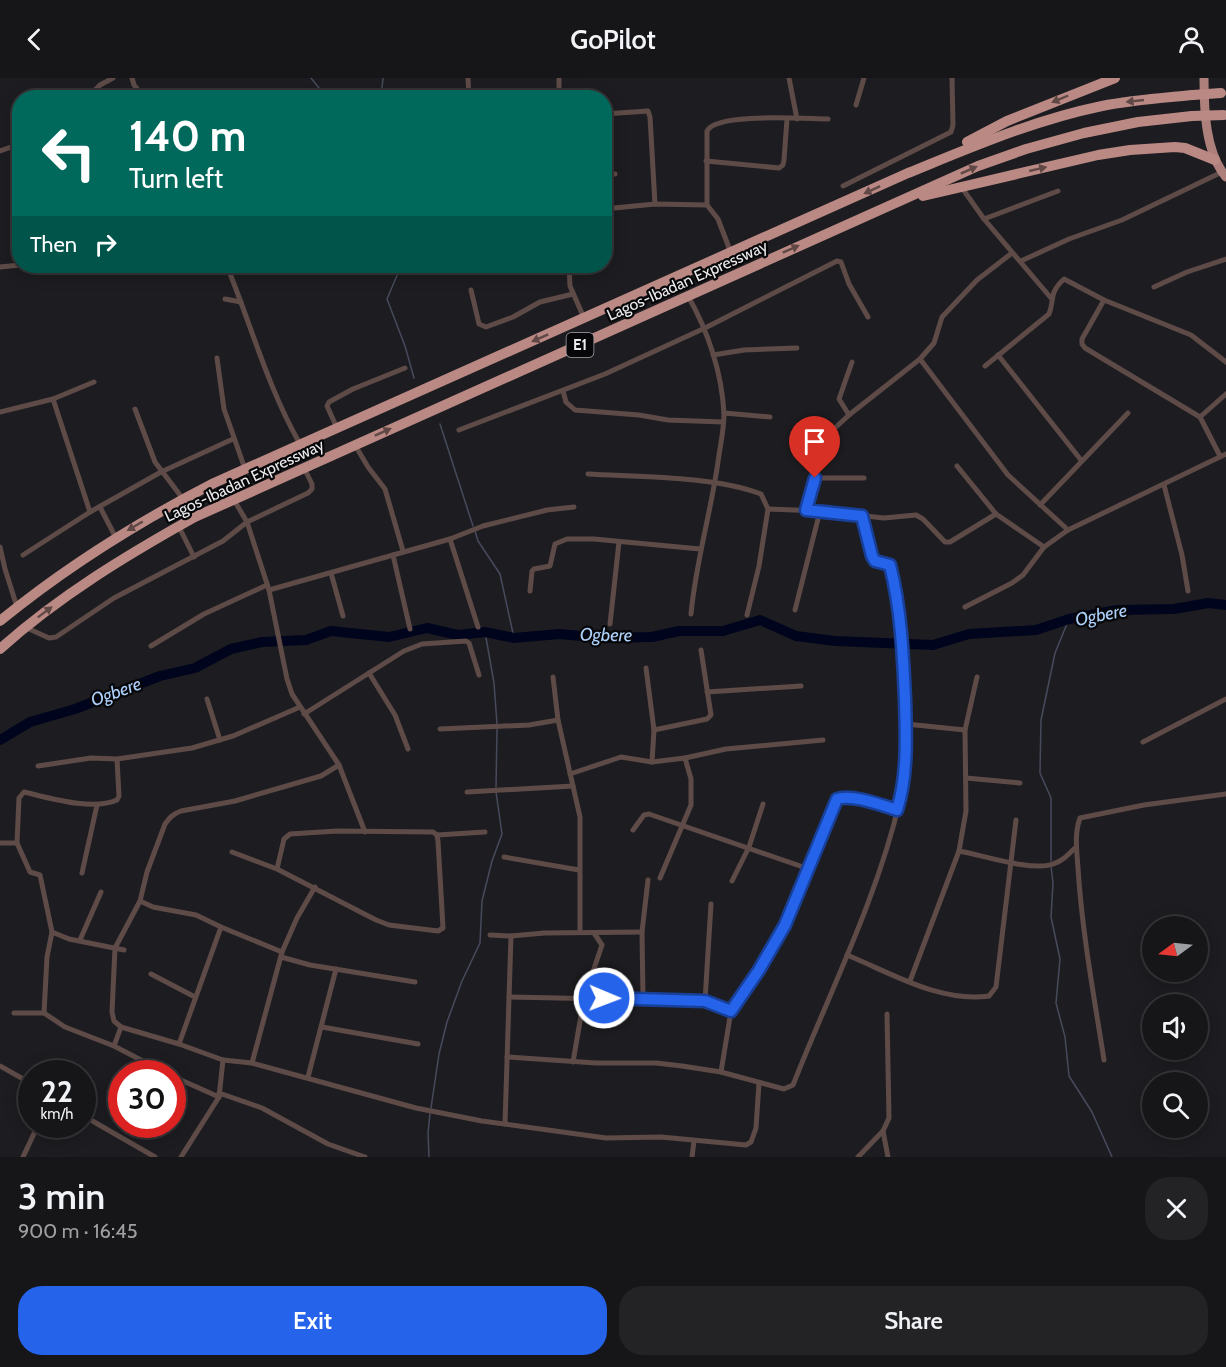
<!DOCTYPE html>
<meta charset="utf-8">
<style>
body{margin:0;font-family:Cabin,sans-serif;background:#232326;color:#f1f3f6;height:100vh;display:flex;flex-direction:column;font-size:22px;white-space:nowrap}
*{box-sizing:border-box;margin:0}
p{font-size:20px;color:#9e9fa2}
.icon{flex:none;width:33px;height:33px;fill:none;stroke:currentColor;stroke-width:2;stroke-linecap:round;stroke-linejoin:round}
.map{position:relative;height:1079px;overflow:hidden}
.sheet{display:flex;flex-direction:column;background:#161619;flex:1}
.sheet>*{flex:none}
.banner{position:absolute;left:12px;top:12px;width:600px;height:183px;border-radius:24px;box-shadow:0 3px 15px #0003,0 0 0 2px #353538;background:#00695c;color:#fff;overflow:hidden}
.needle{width:39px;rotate:255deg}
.controls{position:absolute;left:1142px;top:838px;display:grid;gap:12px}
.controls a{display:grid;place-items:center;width:66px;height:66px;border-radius:50%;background:#161619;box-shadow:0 3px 15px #0003,0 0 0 2px #353538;font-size:30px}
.speed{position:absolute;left:18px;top:982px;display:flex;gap:12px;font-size:30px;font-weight:700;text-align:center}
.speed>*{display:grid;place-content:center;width:78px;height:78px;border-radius:50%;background:#161619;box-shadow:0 3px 15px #0003,0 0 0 2px #353538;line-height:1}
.speed small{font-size:15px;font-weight:400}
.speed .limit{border:9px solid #d22;background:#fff;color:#111}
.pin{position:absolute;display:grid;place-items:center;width:51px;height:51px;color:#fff;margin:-62px -26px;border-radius:50% 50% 50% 0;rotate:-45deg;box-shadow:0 0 6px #0007}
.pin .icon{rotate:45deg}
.me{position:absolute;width:66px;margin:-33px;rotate:91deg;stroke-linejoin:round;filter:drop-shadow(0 0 4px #0008)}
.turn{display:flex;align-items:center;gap:21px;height:126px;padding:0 18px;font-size:27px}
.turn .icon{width:78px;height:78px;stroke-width:2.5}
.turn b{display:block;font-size:42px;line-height:51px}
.then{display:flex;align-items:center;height:57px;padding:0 18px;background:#0003;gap:12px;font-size:22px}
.round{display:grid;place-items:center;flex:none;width:63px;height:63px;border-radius:24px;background:#232326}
.overview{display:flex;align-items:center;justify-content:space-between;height:102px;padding:0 18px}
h1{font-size:36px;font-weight:600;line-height:45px}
.cta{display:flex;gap:12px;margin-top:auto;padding:12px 18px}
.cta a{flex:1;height:69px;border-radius:24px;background:#2563eb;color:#fff;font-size:24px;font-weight:600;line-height:69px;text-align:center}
.cta a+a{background:#232326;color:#f1f3f6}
header{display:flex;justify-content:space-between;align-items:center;height:78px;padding:0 18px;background:#161619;font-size:27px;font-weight:600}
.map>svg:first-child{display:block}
</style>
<header><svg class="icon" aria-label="back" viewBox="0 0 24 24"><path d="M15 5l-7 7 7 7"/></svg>GoPilot<svg class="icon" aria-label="person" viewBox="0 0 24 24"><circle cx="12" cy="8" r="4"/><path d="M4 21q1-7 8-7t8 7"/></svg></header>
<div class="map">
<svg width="1226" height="1079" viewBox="0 0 1226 1079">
<rect width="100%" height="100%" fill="#1d1d21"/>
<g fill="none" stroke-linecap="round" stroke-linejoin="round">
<g stroke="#474a5c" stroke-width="1.5">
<polyline points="311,0 327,20"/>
<polyline points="381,20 383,0"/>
<polyline points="401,188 387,221 405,268 414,300"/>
<polyline points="440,346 473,448"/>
<polyline points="475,453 478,463 500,496 514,560"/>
<polyline points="485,554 494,605 497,646"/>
<polyline points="496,709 497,651"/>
<polyline points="1051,783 1051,720 1040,695 1041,642 1055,575 1069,541"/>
<polyline points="1051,788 1053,805 1051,839 1060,881 1056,925 1065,959 1069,998 1092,1034 1112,1079"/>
<polyline points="431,1030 439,976 447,944 462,903 480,865 482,823 492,783 502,756 496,714"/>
<polyline points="429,1079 428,1055 430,1035"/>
</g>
<polyline stroke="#00051d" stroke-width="10" points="0,662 30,644 75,631 160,598 195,590 231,571 262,564 306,562 331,553 389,559 427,550 458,557 485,554 514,560 559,556 605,560 652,559 679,553 723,553 760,542 796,558 835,563 933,567 969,556 1036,552 1069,541 1117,532 1174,531 1208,525 1226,527"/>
<g stroke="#5e4b48" stroke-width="5">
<polyline points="132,0 134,7 145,20"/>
<polyline points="468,0 469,20"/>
<polyline points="559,0 559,20"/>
<polyline points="789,0 797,41"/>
<polyline points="87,20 100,7 113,0"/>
<polyline points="856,27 864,0"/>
<polyline points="604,36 648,33 650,39 655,126"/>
<polyline points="0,73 20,66"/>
<polyline points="706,83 779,90 783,87 784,82 787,41"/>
<polyline points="604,96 615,96"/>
<polyline points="843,108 951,54 953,47 952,0"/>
<polyline points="962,110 984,141 1051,220"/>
<path d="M707,127V53C716,34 807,41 828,41"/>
<polyline points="604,131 655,126 707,127 718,141 731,175"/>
<polyline points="984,141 1058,113"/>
<polyline points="1021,183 1069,161 1122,142 1222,94"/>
<path d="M227,188C251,247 268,310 300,366"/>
<polyline points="569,188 570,208 584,240"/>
<polyline points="0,189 20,187"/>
<polyline points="1154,209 1187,194 1226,181"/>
<polyline points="471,212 479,246 486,249 513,239 540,224 573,216"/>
<path d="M688,218C708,253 722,295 724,336C724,350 721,364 719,377C712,431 696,482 691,536"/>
<polyline points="225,221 241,224"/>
<polyline points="1104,222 1082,261 1082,266 1085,270 1200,339 1220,378"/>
<polyline points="713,277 744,272 797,270"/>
<polyline points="998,277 1081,382"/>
<polyline points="217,280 224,331 245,391"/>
<polyline points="920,281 1008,397 1068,452"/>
<path d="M985,288L1049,236C1055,221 1048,216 1064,201L1104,222L1191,257L1226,284"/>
<polyline points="563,313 566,324 575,332 639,337 668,342 723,344"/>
<polyline points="53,321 90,434"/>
<polyline points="135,331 155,384 183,421"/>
<polyline points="0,334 53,321 94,304"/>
<polyline points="724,335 770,339"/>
<polyline points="849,337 839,321 852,284"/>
<polyline points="1200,339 1226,316"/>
<polyline points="337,350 327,328 329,324 353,311 405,290"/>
<polyline points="835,350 849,337 920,281 934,265 942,239 977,202 1012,175"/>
<polyline points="459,352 605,296 705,250 837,183 841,184 849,206 868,239"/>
<polyline points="355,367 368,389 385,411 403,473"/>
<polyline points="957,388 996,436 1044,469"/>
<path d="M588,396C640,399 714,398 761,416L768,431L759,488L747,537"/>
<polyline points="1164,407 1182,477 1188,513"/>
<polyline points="234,422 247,444 269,512 287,601 292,616 339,687 365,754"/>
<polyline points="1040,427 1128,335"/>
<polyline points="100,429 116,460"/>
<polyline points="768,431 820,433 884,440 916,437 923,441 945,464 950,464 996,436"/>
<polyline points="806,432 815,400 864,400"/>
<polyline points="179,449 194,479"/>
<polyline points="450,461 478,549"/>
<polyline points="0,469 5,491 17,529"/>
<polyline points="23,477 90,434 161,394 233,361"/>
<polyline points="393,477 410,551"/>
<polyline points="331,495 343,538"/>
<polyline points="269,512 450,461 483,448 547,432 574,429"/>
<polyline points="530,513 532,493 534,491 550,488 555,466 567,461 594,461 700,471"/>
<polyline points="965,529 1012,505 1023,497 1044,469 1068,452 1226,376"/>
<polyline points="795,532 820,433"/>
<polyline points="610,546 619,464"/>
<polyline points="27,550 49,560 56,559 114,520 223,463 247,444 308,415 312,411 312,406 304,390"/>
<polyline points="151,568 204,536 267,507"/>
<polyline points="646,590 654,652 652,684"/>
<polyline points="369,595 395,637 408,671"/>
<polyline points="553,599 558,642 580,739 580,854"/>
<polyline points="707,614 801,608"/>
<polyline points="207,621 220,662"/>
<polyline points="304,636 404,573 422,566 466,563 469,565 479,597"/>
<polyline points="906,646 965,652"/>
<polyline points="440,651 529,647 558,642"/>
<polyline points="654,652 707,641 711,637 701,572"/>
<polyline points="1143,664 1226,621"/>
<polyline points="38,688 91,680 117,681 192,670 233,658 300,629"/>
<polyline points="570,696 621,679 652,684 685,680 726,671 823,662"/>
<polyline points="966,700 1020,705"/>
<polyline points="467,714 573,708"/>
<polyline points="633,752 644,737 649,736 809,791"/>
<polyline points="437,757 485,754"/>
<polyline points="0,765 17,765"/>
<path d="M959,773C982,777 1032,794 1053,786C1063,783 1069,776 1076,769"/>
<polyline points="232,774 277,791 376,842 389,847 438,853 443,850 438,763 437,757 433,754 337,753 290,756 284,761 277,791"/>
<polyline points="504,779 579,792"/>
<polyline points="82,795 97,727"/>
<polyline points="660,800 691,727 691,701 685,680"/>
<polyline points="732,803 749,769 763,726"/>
<polyline points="140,823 153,829 196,837 221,849 282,874"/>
<polyline points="52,854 69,861 124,872"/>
<polyline points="490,857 511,858 544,855 642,854"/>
<polyline points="80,862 101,814"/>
<path d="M847,877C891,895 940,925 989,918L996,909L1016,742"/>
<polyline points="281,879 310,887 415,904"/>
<polyline points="151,896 195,919"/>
<polyline points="910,903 959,773 966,733 965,652 977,599"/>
<polyline points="509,919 705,923 731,933"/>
<polyline points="643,920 642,854 648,802"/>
<polyline points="705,923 711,826"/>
<polyline points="14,935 44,935 65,949 114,968 168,996"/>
<path d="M44,935L47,879L52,854L40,797L30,794L17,765L19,720L24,714C50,720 92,733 117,722L119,718L117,681"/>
<polyline points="887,936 889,1040 883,1053 888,1079"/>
<polyline points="121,949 179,966 223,982 252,985 416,1030 482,1043 606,1060 661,1059 746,1067 751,1064 756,1050 759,1005"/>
<polyline points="322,949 418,966"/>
<polyline points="179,966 221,849"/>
<path d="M114,968L121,949L114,943L112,934L115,870L140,823L147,794L165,746C170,739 173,736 181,733L235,723L321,698L339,687"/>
<path d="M507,979L596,985H656L682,988L721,994L784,1011L793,1007C830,913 877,821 900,722C905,705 904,685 905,668C907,608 904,545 890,487L875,483L872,478L862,438"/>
<path d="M1104,982C1094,918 1082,854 1078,790C1077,774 1074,756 1080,740L1144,727L1226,716"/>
<polyline points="573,984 584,920 602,867 594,855"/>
<polyline points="252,985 282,874 297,840 315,809"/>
<polyline points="0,988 32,1006"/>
<polyline points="721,994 731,933 759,892 785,847 809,791 835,724 842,719 870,724 897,732"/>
<polyline points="172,998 219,1019"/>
<polyline points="308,999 336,891"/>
<polyline points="219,1015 262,1030 328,1066 365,1079"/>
<polyline points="82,1037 155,1079"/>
<polyline points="505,1046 511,858"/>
<polyline points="23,1079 38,1047"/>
<polyline points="181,1079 219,1019 223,982"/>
<polyline points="692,1079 694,1063"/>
<polyline points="858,1079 883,1053"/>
</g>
<path stroke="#ad807c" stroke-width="9" d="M1204,0C1204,31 1205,74 1226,99"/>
<g stroke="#ba8984" stroke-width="10">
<polyline points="967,64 1007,43 1115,0"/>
<polyline points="923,118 1098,77 1130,72 1175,69 1185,70 1215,82"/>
<path d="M0,543C66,489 138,444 214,405L908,95C972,69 1034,42 1102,28C1132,22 1163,20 1193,17"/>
<path d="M0,571C59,518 127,477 195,439L978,88L1026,71L1084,55L1138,44L1192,38"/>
</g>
<g stroke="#ba8984" stroke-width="10">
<polyline points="1193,17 1221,15"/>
<polyline points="1192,38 1224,37"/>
</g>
</g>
<defs><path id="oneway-solid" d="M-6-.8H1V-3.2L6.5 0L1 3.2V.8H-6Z" transform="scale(1.5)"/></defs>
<g fill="#604846">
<use href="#oneway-solid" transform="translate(1060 21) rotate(157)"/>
<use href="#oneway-solid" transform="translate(1135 23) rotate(174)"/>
<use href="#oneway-solid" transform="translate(1038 91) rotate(-13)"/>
<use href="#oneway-solid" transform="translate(969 92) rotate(-24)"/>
<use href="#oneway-solid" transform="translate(872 112) rotate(155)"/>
<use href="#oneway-solid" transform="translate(791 171) rotate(-24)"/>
<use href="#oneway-solid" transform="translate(540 260) rotate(156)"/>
<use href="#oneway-solid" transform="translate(383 354) rotate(-24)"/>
<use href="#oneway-solid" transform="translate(135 448) rotate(150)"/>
<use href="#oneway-solid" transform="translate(45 534) rotate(-37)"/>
</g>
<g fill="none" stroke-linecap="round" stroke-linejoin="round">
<defs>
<path id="route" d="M604,920L705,923L731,933L759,892L785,847L837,721C852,716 881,727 897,732C908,697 906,657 905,621C903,576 901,531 890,487L875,483L872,478L862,438L806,432L815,400"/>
</defs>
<use href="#route" stroke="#184099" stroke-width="15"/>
<use href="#route" stroke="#2563eb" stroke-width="10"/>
</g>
<g text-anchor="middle" stroke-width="4.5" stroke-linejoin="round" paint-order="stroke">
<rect fill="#070709" stroke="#a7a7a9" stroke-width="1.5" x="566.5" y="255" width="27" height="24" rx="4.5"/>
<g font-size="15" font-weight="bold" fill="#ececee">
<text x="580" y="272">E1</text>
</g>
<g font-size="16" fill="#ececee" stroke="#070709">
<text transform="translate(687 202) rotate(-24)" y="6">Lagos-Ibadan Expressway</text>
<text transform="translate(244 402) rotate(-25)" y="6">Lagos-Ibadan Expressway</text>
</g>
<g font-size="18" font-style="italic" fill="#acd0fb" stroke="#070709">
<text transform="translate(1101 537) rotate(-11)" y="6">Ogbere</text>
<text transform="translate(606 557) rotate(1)" y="6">Ogbere</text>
<text transform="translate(116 614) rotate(-20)" y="6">Ogbere</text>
</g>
</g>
</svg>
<div class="controls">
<a><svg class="needle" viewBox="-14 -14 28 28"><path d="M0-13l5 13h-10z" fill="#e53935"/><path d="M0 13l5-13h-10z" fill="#9e9fa2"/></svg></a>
<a><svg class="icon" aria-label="sound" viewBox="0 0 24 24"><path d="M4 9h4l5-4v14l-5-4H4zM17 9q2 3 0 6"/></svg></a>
<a><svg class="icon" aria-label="search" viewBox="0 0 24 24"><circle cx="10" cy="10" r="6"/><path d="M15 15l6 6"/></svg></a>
</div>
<div class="speed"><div>22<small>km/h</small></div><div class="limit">30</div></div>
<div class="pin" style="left:815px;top:400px;background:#d93025"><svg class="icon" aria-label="arrive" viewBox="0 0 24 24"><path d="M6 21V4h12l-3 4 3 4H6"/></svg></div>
<svg class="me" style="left:604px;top:920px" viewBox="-20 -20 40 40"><circle r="17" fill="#2563eb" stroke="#fff" stroke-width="3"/><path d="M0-11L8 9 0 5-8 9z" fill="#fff"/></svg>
<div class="banner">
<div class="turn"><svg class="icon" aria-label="left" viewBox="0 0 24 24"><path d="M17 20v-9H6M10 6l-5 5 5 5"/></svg><div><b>140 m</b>Turn left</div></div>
<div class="then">Then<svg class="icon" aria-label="right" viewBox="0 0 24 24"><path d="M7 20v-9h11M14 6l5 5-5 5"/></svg></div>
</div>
</div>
<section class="sheet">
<div class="overview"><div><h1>3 min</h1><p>900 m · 16:45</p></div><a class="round"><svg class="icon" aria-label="close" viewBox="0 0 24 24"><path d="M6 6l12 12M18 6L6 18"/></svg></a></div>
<div class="cta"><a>Exit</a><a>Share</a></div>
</section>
